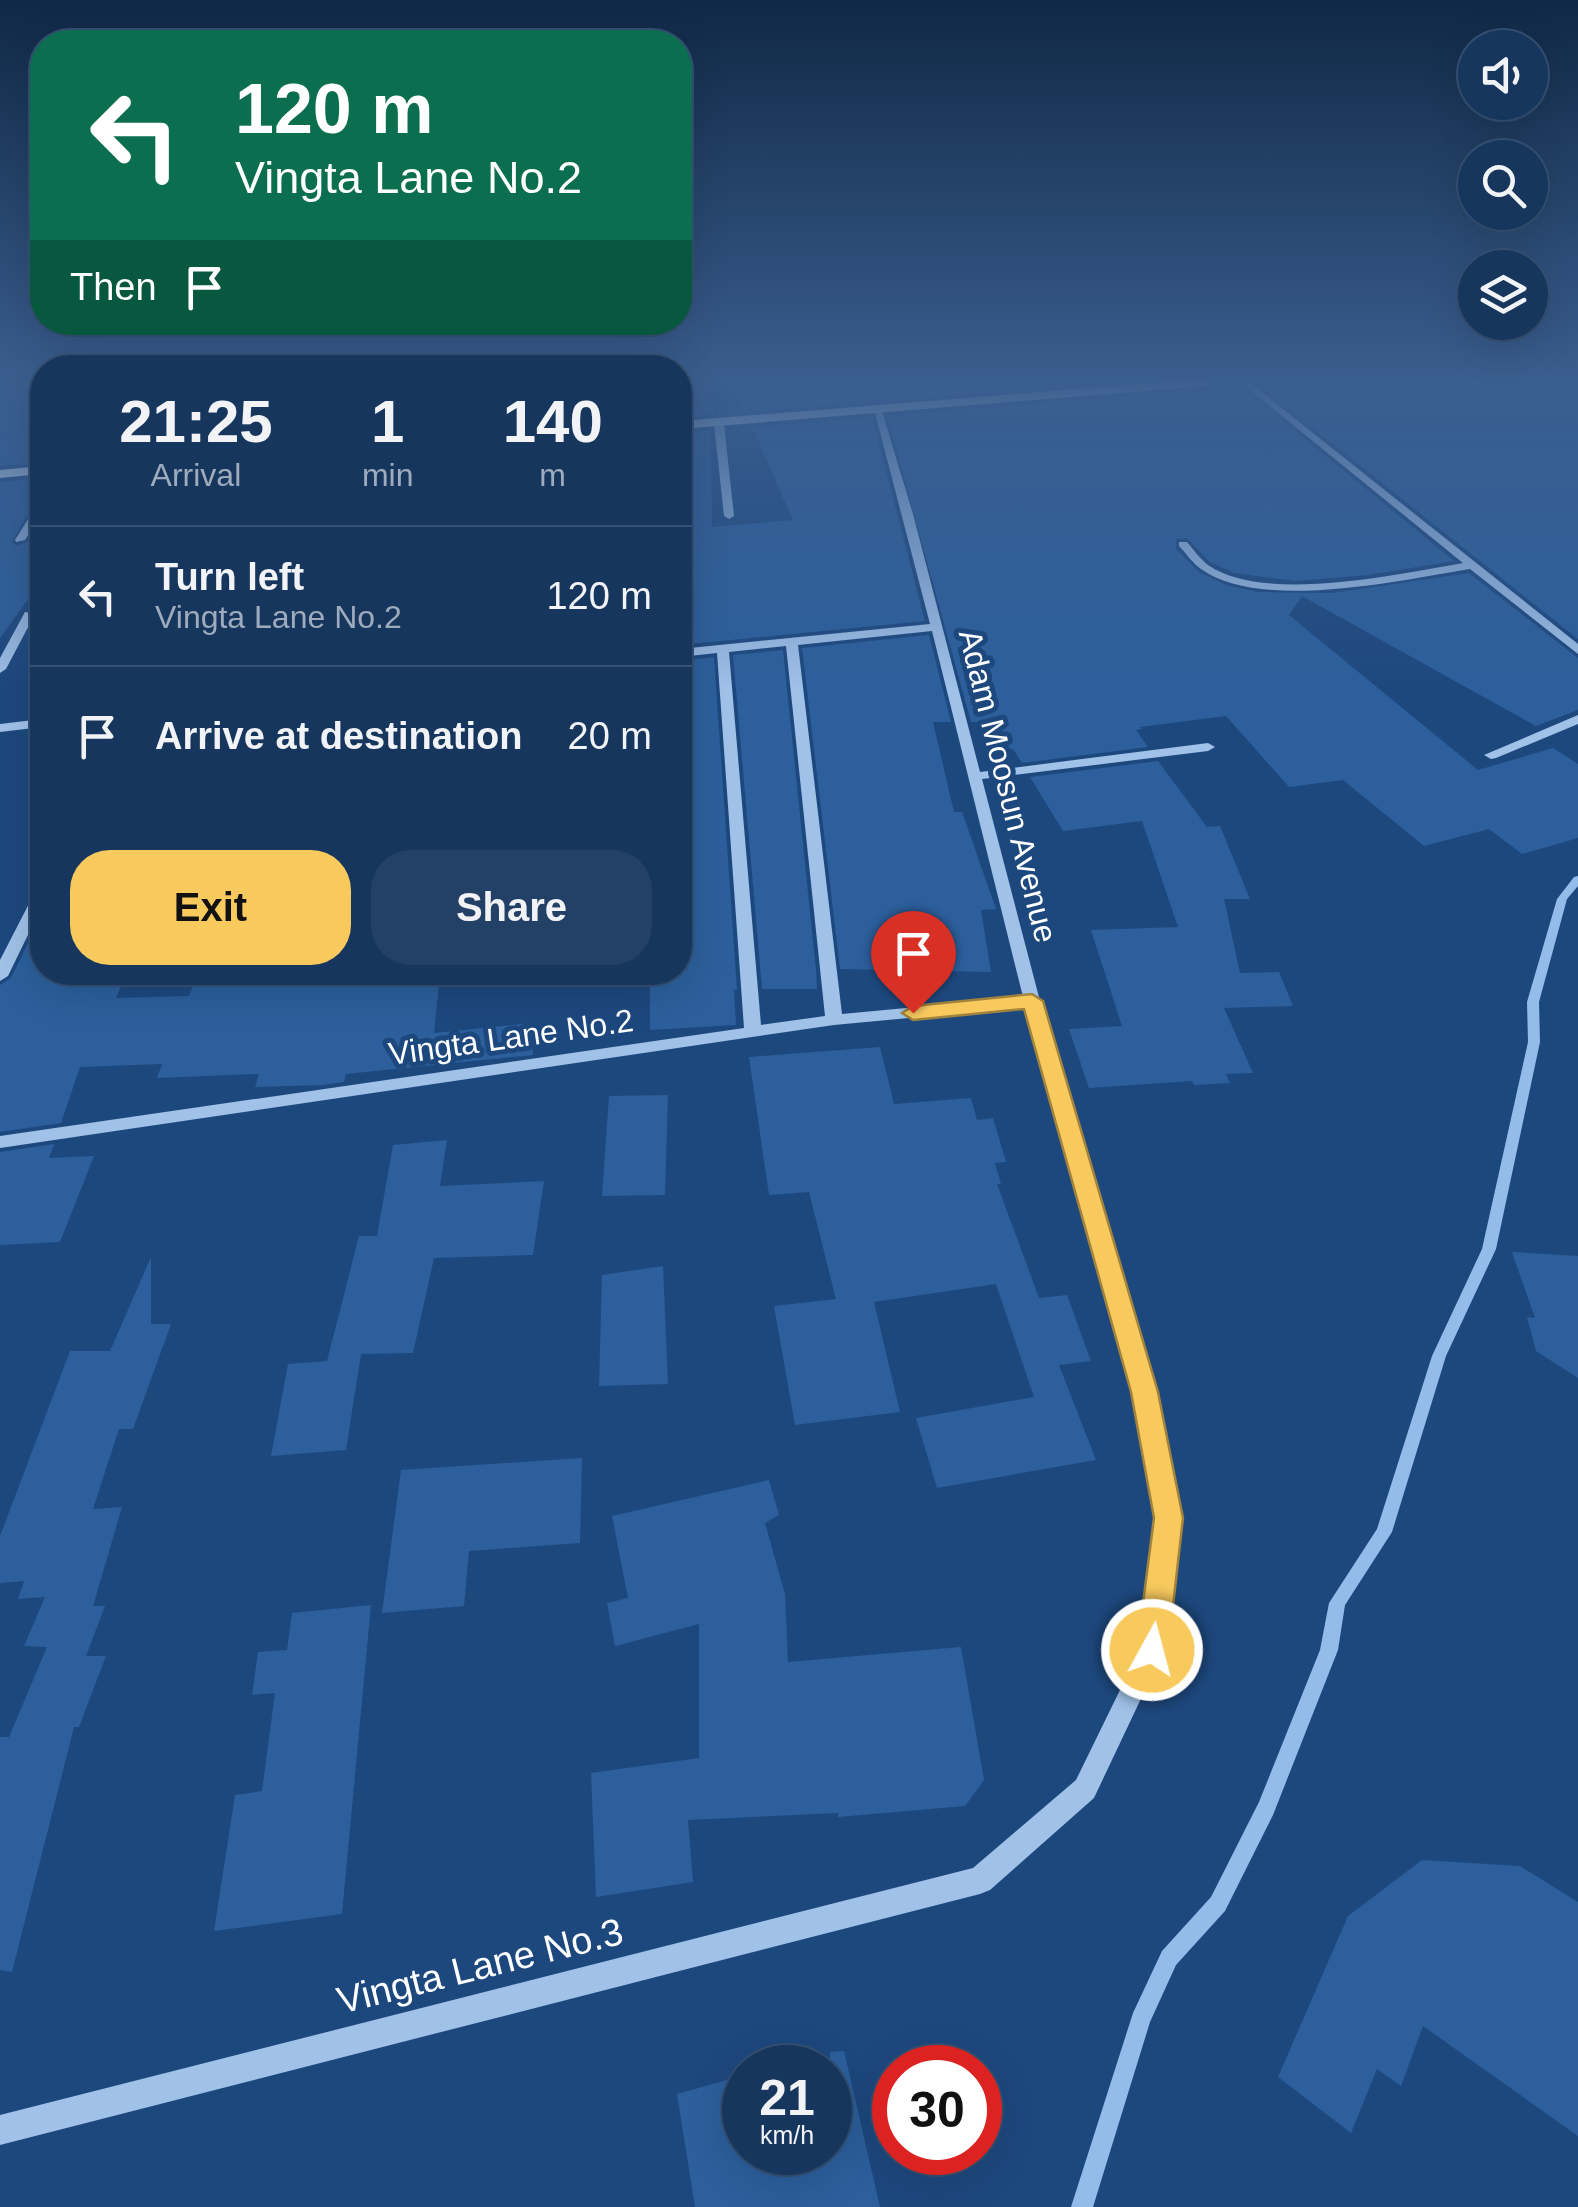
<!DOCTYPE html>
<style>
body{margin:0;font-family:Helvetica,sans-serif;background:#234167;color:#f1f3f6;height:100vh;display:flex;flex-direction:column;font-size:38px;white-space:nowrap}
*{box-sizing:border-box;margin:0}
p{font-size:32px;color:#9eabbc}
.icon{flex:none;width:55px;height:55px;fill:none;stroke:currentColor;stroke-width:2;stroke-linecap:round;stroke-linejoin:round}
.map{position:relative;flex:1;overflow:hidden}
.side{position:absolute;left:30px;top:355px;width:662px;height:630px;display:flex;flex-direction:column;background:#16365e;border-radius:40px;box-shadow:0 10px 40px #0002,0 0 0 2px #355073}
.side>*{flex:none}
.guide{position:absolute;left:30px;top:30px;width:662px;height:305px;border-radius:40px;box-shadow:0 10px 40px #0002,0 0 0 2px #355073;background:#0b6e4f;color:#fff;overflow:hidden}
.controls{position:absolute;left:1458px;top:30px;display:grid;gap:20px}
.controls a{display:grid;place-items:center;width:90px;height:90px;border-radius:50%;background:#16365e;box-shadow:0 10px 40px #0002,0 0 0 2px #355073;font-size:50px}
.speed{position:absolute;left:722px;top:2045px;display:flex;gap:20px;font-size:50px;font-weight:700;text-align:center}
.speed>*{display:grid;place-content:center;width:130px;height:130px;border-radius:50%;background:#16365e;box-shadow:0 10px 40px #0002,0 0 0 2px #355073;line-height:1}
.speed small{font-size:25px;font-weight:400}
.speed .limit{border:15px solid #d22;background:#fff;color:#111}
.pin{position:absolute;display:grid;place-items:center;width:85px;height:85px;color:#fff;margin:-102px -42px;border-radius:50% 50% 50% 0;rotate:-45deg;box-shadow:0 0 10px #0007}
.pin .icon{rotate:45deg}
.me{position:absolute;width:110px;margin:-55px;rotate:7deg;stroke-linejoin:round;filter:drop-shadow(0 0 8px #0008)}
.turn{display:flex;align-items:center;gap:35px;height:210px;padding:0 40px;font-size:45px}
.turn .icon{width:130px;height:130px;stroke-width:2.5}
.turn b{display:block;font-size:70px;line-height:85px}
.then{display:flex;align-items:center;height:95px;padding:0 40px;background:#0003;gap:20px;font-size:38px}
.eta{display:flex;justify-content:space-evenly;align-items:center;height:170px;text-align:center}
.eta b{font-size:60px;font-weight:800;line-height:70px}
.primary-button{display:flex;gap:20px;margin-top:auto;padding:20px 40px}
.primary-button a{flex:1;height:115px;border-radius:40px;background:#f8ca5e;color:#111;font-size:40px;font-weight:800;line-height:115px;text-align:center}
.primary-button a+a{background:#234167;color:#f1f3f6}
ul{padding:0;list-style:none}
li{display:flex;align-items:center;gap:30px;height:140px;padding:0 40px;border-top:2px solid #355073}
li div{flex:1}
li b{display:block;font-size:38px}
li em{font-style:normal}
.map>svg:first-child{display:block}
</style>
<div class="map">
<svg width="1578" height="2207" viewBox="0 0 1578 2207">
<rect width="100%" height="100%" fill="#1d487e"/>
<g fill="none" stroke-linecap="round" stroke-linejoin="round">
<polygon fill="#93bcea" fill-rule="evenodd" points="1578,876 1578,886 1567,899 1539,1002 1540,1042 1496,1249 1446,1356 1392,1532 1345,1605 1338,1650 1273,1815 1225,1911 1176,1965 1150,2022 1093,2207 1071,2207 1133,2013 1162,1951 1211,1897 1259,1802 1320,1650 1329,1603 1377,1529 1432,1356 1482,1249 1528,1042 1527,1002 1557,899 1574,877"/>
</g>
<g fill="#2c5f9c">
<polygon points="42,382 42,463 0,466 0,385"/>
<polygon points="715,382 714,414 680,417 680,389"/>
<polygon points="732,382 1119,382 745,412"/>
<polygon points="1216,382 1236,382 1454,561 1368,575 1296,581 1234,573 1210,562 1187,538 1176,539 1176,549 1199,572 1226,585 1258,592 1332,593 1469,573 1578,658 1578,710 1536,726 1302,596 1289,615 1478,770 1553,748 1578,764 1578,838 1522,854 1489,829 1424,846 1343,780 1289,787 1226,716 1140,727 1142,729 1136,730 1148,747 1022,763 1013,749 1006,750 992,722 971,722 887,416 1206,390"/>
<polygon points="1255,382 1578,382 1578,639"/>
<polygon points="872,417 925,621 680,645 680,433 711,430 712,527 793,520 752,427"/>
<polygon points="42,478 42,498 34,503 12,542 17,546 28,542 42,518 42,580 0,638 0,482"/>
<polygon points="929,635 951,722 933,722 954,812 962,812 996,909 981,910 991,972 840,969 802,648"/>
<polygon points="783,650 816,970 817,989 762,989 733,655"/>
<polygon points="714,657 737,990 734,990 736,1025 650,1030 650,972 680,972 680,661"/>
<polygon points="1158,761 1207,827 1220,826 1250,899 1224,899 1240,973 1279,972 1293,1006 1224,1008 1253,1073 1226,1074 1230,1083 1194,1085 1192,1081 1089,1088 1069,1029 1122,1026 1091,930 1178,927 1142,821 1063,831 1030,777"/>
<polygon points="42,914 42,972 127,972 116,998 189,996 197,977 269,975 266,985 380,982 382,974 440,972 434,1033 532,1023 533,1055 346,1074 344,1082 323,1085 255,1087 259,1074 157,1078 162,1064 80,1067 61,1123 0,1132 0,985 11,978"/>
<polygon points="880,1047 894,1104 971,1098 977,1120 993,1118 1006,1162 995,1163 1001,1184 997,1184 1039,1298 1067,1295 1091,1361 1059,1365 1096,1460 937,1488 916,1418 1034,1397 996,1284 874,1302 900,1412 795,1425 774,1306 836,1299 809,1192 769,1195 749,1057"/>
<polygon points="668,1095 665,1195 602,1196 609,1096"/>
<polygon points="447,1140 440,1186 544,1181 533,1255 434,1258 413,1353 361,1354 346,1450 271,1456 288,1364 327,1361 359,1236 377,1236 393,1145"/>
<polygon points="54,1144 49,1158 94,1156 60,1242 0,1245 0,1152"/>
<polygon points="1512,1252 1578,1256 1578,1378 1536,1351 1527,1317 1535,1318"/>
<polygon points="151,1257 151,1324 171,1324 133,1429 119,1429 93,1509 122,1507 93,1606 105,1606 86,1656 106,1656 79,1727 74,1727 12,1972 0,1970 0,1737 9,1737 47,1647 24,1646 45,1597 18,1599 24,1581 0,1583 0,1536 70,1351 110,1351"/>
<polygon points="663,1266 668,1384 599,1386 602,1275"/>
<polygon points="582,1458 580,1543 469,1551 464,1606 382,1613 401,1470"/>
<polygon points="769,1480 779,1515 765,1523 785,1594 788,1662 961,1647 984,1780 965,1806 838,1817 838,1813 688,1820 693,1882 596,1897 591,1773 699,1758 699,1624 615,1646 607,1603 628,1598 612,1516"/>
<polygon points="371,1605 342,1914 214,1931 235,1795 262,1791 275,1693 252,1695 258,1652 287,1650 292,1613"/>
<polygon points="1422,1860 1520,1866 1578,1902 1578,2136 1423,2026 1401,2086 1377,2069 1351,2133 1278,2077 1348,1916"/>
<polygon points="844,2051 880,2207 695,2207 677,2094 745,2075 745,2152 830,2152 830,2052"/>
</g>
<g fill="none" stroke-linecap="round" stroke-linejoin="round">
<g fill="#a0c1e8" fill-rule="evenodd">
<polygon points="680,382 685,382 680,385"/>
<path d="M1240,382H1249L1578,644V654L1470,569C1401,580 1261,612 1201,569C1193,564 1186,553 1179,546V542H1187C1193,549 1200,559 1208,565C1264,604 1399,574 1463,563Z"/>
<path d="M874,409L882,411L913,514L980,772L1208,743L1215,747L1208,751L982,779L1040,1001L1156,1392L1180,1518L1164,1650L1094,1798L990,1890L980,1894L0,2145V2115L973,1868L1076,1780L1140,1649L1158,1518L1134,1392L1026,1007L834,1025L0,1148V1136L744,1028L717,653L680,657V649L930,624ZM932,631L1023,997L842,1014L798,645ZM786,646L825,1016L761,1025L729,652Z"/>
<polygon points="719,421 724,424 734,516 729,519 724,516 714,424"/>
<polygon points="42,502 42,512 25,540 16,542 15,540 37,505"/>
<polygon points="25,612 35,614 6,669 0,673 0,658"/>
<polygon points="1578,715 1578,724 1496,758 1491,759 1484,755"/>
<polygon points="42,719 42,727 0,732 0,724"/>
<polygon points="42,888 42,906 8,976 0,981 0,960 35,892"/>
</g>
<g fill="#e2edfe" fill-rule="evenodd">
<polygon points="1163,382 1212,382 1206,386 680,429 680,421"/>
<polygon points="42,466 42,474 0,478 0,470"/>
</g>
</g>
<linearGradient id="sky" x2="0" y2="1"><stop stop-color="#102845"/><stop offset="0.55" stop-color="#3a5e8f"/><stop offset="1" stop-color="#3a5e8f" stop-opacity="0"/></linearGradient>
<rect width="1578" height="691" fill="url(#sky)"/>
<polygon fill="#f8ca5e" stroke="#a1833d" stroke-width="2.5" points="1032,994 1043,1001 1158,1392 1183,1518 1168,1650 1163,1660 1152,1665 1141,1660 1137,1650 1154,1518 1131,1392 1024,1009 913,1020 902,1013 913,1006"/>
<g text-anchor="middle" stroke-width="10" stroke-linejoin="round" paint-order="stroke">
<g font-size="32" fill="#fff" stroke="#1d487e">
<text transform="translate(1008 786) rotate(76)" y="11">Adam Moosun Avenue</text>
<text transform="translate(511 1037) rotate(-8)" y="11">Vingta Lane No.2</text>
</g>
<g font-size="38" fill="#fff" stroke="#1d487e">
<text transform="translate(480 1966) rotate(-14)" y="13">Vingta Lane No.3</text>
</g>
</g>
</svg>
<div class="controls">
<a><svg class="icon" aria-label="sound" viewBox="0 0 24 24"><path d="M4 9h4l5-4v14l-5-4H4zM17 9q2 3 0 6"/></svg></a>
<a><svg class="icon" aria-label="search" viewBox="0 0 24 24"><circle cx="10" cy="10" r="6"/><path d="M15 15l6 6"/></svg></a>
<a><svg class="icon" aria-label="layers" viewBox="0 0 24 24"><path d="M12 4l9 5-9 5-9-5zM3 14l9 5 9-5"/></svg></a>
</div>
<div class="speed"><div>21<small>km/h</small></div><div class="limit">30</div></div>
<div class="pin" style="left:913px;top:1013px;background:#d93025"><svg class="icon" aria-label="arrive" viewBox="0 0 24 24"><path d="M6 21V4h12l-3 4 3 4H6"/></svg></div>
<svg class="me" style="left:1152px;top:1650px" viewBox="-20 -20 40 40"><circle r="17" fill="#f8ca5e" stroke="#fff" stroke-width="3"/><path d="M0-11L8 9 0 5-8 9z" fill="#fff"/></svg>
<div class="guide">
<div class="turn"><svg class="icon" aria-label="left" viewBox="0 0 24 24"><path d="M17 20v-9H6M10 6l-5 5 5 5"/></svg><div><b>120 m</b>Vingta Lane No.2</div></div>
<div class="then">Then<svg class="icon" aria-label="arrive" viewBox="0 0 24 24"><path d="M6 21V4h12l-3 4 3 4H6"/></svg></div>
</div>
<section class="side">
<div class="eta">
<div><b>21:25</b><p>Arrival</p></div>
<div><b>1</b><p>min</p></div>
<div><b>140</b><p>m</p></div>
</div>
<ul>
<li><svg class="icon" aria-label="left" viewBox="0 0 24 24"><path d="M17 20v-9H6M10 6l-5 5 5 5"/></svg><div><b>Turn left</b><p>Vingta Lane No.2</p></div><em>120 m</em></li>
<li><svg class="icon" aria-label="arrive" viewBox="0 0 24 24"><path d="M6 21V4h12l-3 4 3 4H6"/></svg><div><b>Arrive at destination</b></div><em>20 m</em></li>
</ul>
<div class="primary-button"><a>Exit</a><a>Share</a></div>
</section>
</div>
